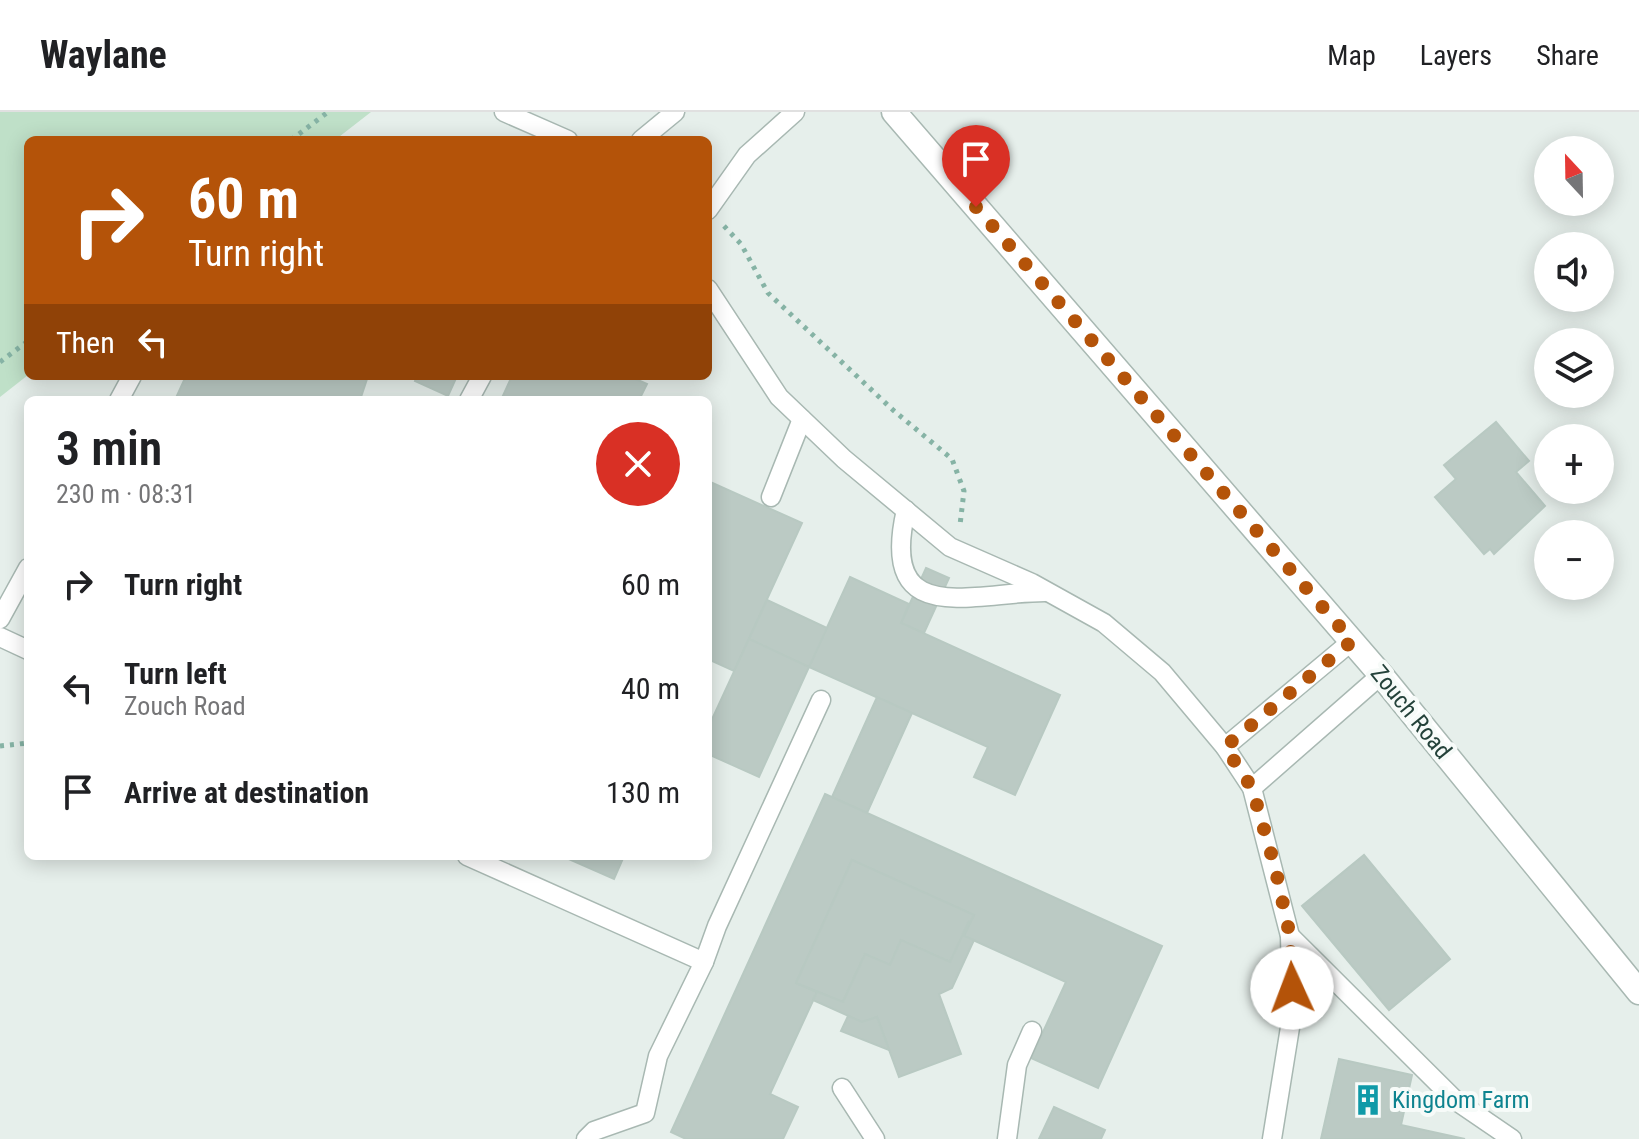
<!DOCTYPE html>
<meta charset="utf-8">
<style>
body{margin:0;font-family:"Roboto Condensed",sans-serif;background:#f6f6f6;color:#202124;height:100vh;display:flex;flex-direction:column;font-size:30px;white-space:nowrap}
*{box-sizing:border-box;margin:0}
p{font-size:26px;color:#757577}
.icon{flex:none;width:44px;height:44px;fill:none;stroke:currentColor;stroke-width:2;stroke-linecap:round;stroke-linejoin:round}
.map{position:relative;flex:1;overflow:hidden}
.details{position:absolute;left:24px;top:284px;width:688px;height:464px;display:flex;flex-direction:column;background:#fff;border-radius:12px;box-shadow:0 4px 20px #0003}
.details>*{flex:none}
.hud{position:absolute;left:24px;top:24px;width:688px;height:244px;border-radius:12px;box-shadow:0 4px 20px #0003;background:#b45309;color:#fff;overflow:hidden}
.needle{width:52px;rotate:338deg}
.buttons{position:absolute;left:1534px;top:24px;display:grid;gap:16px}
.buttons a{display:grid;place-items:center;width:80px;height:80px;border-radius:50%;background:#fff;box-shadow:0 4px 20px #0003;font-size:40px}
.pin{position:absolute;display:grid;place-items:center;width:68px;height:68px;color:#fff;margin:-82px -34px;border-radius:50% 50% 50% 0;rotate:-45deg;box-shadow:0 0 8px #0007}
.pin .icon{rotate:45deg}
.me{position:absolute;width:88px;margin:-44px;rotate:358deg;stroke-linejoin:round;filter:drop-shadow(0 0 6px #0008)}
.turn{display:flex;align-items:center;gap:28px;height:168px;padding:0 32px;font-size:36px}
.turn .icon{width:104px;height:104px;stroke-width:2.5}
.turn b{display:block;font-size:56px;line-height:68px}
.then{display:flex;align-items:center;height:76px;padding:0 32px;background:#0003;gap:16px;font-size:30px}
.round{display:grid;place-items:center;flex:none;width:84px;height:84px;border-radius:42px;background:#f6f6f6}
.headline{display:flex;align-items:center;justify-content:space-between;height:136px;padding:0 32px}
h1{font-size:48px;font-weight:600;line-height:60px}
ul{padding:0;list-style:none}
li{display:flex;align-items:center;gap:24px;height:104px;padding:0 32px}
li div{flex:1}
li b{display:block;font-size:30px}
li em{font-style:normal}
header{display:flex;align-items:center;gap:48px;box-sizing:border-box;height:112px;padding:0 40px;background:#fff;border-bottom:2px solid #e0e0e0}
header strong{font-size:38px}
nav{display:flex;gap:44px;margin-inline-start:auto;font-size:28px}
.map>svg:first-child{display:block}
</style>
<header>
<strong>Waylane</strong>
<nav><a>Map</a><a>Layers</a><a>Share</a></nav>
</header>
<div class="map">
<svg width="1639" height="1027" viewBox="0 0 1639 1027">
<rect width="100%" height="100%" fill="#e6efeb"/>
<polygon fill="#bfe0c8" points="0,0 371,0 335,28 28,28 28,263 0,285"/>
<g fill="#bbcac4" stroke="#b8c9c2" stroke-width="2">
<polygon points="186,264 368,264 360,288 175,288"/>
<polygon points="417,264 457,264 448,284 415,269"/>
<polygon points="512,264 629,264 647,272 639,288 501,288"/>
<polygon points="1496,310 1529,349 1516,360 1545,394 1494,442 1490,437 1484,442 1435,385 1456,367 1444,353"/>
<polygon points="708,369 802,411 734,559 708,547"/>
<polygon points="926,456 949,466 924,521 901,511"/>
<polygon points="850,465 909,492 901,511 1060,583 1015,683 974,665 988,635 809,555"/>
<polygon points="767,488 827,516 809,555 749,527"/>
<polygon points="749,527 809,555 759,665 708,642 708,616"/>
<polygon points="877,585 912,601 867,701 832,685"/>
<polygon points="825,682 1162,834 1098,976 1031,946 1066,870 964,824 974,803 852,748 796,871 817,880 770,982 798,995 783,1027 686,1027 671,1020"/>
<polygon points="1364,743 1450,847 1389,898 1302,794"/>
<polygon points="562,744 624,744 614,767"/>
<polygon points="852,748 974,803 950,850 901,828 890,853 865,842 843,890 796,871"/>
<polygon points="969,809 964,824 974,828 952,876 939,882 961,942 899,965 877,905 862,910 813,888 817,880 803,874 843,890 865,842 890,853 901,828 950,850"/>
<polygon points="848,904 862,910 877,905 889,938 841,919"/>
<polygon points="1339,947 1412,963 1401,1013 1465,1027 1321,1027"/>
<polygon points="1054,995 1105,1018 1101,1027 1039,1027"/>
</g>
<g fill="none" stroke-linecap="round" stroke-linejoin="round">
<defs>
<g id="lane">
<polyline points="504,0 568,28"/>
<polyline points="641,28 675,0"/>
<polyline points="708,98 747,43 795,0"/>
<polyline points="708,177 779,285 844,347 950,435 1032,471 1104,511 1162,560 1225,635 1252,676 1290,824 1292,903 1272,1027"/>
<polyline points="119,288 132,264"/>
<polyline points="469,288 482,264"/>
<polyline points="771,385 802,307"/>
<path d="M906,398C878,518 972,480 1045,480"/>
<polyline points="0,507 28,456"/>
<polyline points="0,525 28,538"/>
<polyline points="1225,635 1352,529"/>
<polyline points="1252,676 1381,563"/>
<polyline points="467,744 704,850 658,944 645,1001 594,1019 586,1027"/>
<polyline points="1290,824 1455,988 1512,1027"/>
<polyline points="704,850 717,814 821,588"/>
<polyline points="842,976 875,1027"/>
<polyline points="1007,1027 1017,953 1032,919"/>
</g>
<polyline id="street" points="894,0 1381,563 1639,880"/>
</defs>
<use href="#lane" stroke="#a8b8b2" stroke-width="21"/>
<use href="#street" stroke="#a8b8b2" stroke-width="27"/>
<g stroke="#86b3a5" stroke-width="5" stroke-dasharray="4 6" stroke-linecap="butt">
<polyline points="291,28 328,0"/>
<polyline points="724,114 741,132 768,181 893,298 952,347 964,379 960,413"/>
<polyline points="0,250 28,229"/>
<polyline points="0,634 28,631"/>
</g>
<use href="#lane" stroke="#fff" stroke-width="18"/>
<use href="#street" stroke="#fff" stroke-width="24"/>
</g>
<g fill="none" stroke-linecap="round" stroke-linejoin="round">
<polyline stroke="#b45309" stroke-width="14" stroke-dasharray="0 25.2" points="976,95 1352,529 1225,635 1252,676 1275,755 1290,824 1292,876"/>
</g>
<defs>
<symbol id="building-bare" viewBox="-9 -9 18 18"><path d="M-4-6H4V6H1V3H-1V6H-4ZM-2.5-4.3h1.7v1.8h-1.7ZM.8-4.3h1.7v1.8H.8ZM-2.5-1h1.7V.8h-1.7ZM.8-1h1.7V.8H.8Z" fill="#0f9aa8" stroke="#f7fbf9" stroke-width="2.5" paint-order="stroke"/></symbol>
</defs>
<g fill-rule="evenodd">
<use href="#building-bare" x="1346" y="966" width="44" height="44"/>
</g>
<g text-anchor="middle" stroke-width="8" stroke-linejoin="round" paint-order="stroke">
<g font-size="24" fill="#24423a" stroke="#f7fbf9">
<text transform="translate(1411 600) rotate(51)" y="8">Zouch Road</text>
</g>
<g font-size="24" fill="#0d838f" stroke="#f7fbf9" text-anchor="start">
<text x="1392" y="996">Kingdom Farm</text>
</g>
</g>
</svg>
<div class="buttons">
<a><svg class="needle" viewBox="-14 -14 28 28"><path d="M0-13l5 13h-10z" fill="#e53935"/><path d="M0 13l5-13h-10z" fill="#757577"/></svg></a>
<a><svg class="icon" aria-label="sound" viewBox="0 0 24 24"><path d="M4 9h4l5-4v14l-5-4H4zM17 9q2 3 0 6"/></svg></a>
<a><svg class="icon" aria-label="layers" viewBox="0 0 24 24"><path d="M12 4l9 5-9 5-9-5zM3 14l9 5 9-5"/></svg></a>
<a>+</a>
<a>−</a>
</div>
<div class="pin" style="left:976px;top:95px;background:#d93025"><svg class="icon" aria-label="arrive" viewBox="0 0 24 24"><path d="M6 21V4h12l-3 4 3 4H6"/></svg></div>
<svg class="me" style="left:1292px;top:876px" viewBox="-20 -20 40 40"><circle r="19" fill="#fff"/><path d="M0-13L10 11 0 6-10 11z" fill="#b45309"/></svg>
<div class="hud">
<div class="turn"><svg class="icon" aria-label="right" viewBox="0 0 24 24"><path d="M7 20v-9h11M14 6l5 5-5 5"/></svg><div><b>60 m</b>Turn right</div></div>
<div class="then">Then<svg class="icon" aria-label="left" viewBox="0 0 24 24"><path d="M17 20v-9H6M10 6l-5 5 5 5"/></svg></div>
</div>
<section class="details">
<div class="headline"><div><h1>3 min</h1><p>230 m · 08:31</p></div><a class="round" style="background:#d93025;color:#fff"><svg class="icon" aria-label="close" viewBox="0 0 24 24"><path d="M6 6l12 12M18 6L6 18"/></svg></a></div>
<ul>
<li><svg class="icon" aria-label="right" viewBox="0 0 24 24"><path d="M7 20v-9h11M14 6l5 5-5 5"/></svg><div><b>Turn right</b></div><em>60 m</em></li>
<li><svg class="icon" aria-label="left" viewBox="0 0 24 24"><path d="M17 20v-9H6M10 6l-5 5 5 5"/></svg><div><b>Turn left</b><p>Zouch Road</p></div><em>40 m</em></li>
<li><svg class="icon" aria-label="arrive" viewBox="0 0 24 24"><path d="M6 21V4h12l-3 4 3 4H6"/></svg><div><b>Arrive at destination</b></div><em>130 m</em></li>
</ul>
</section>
</div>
